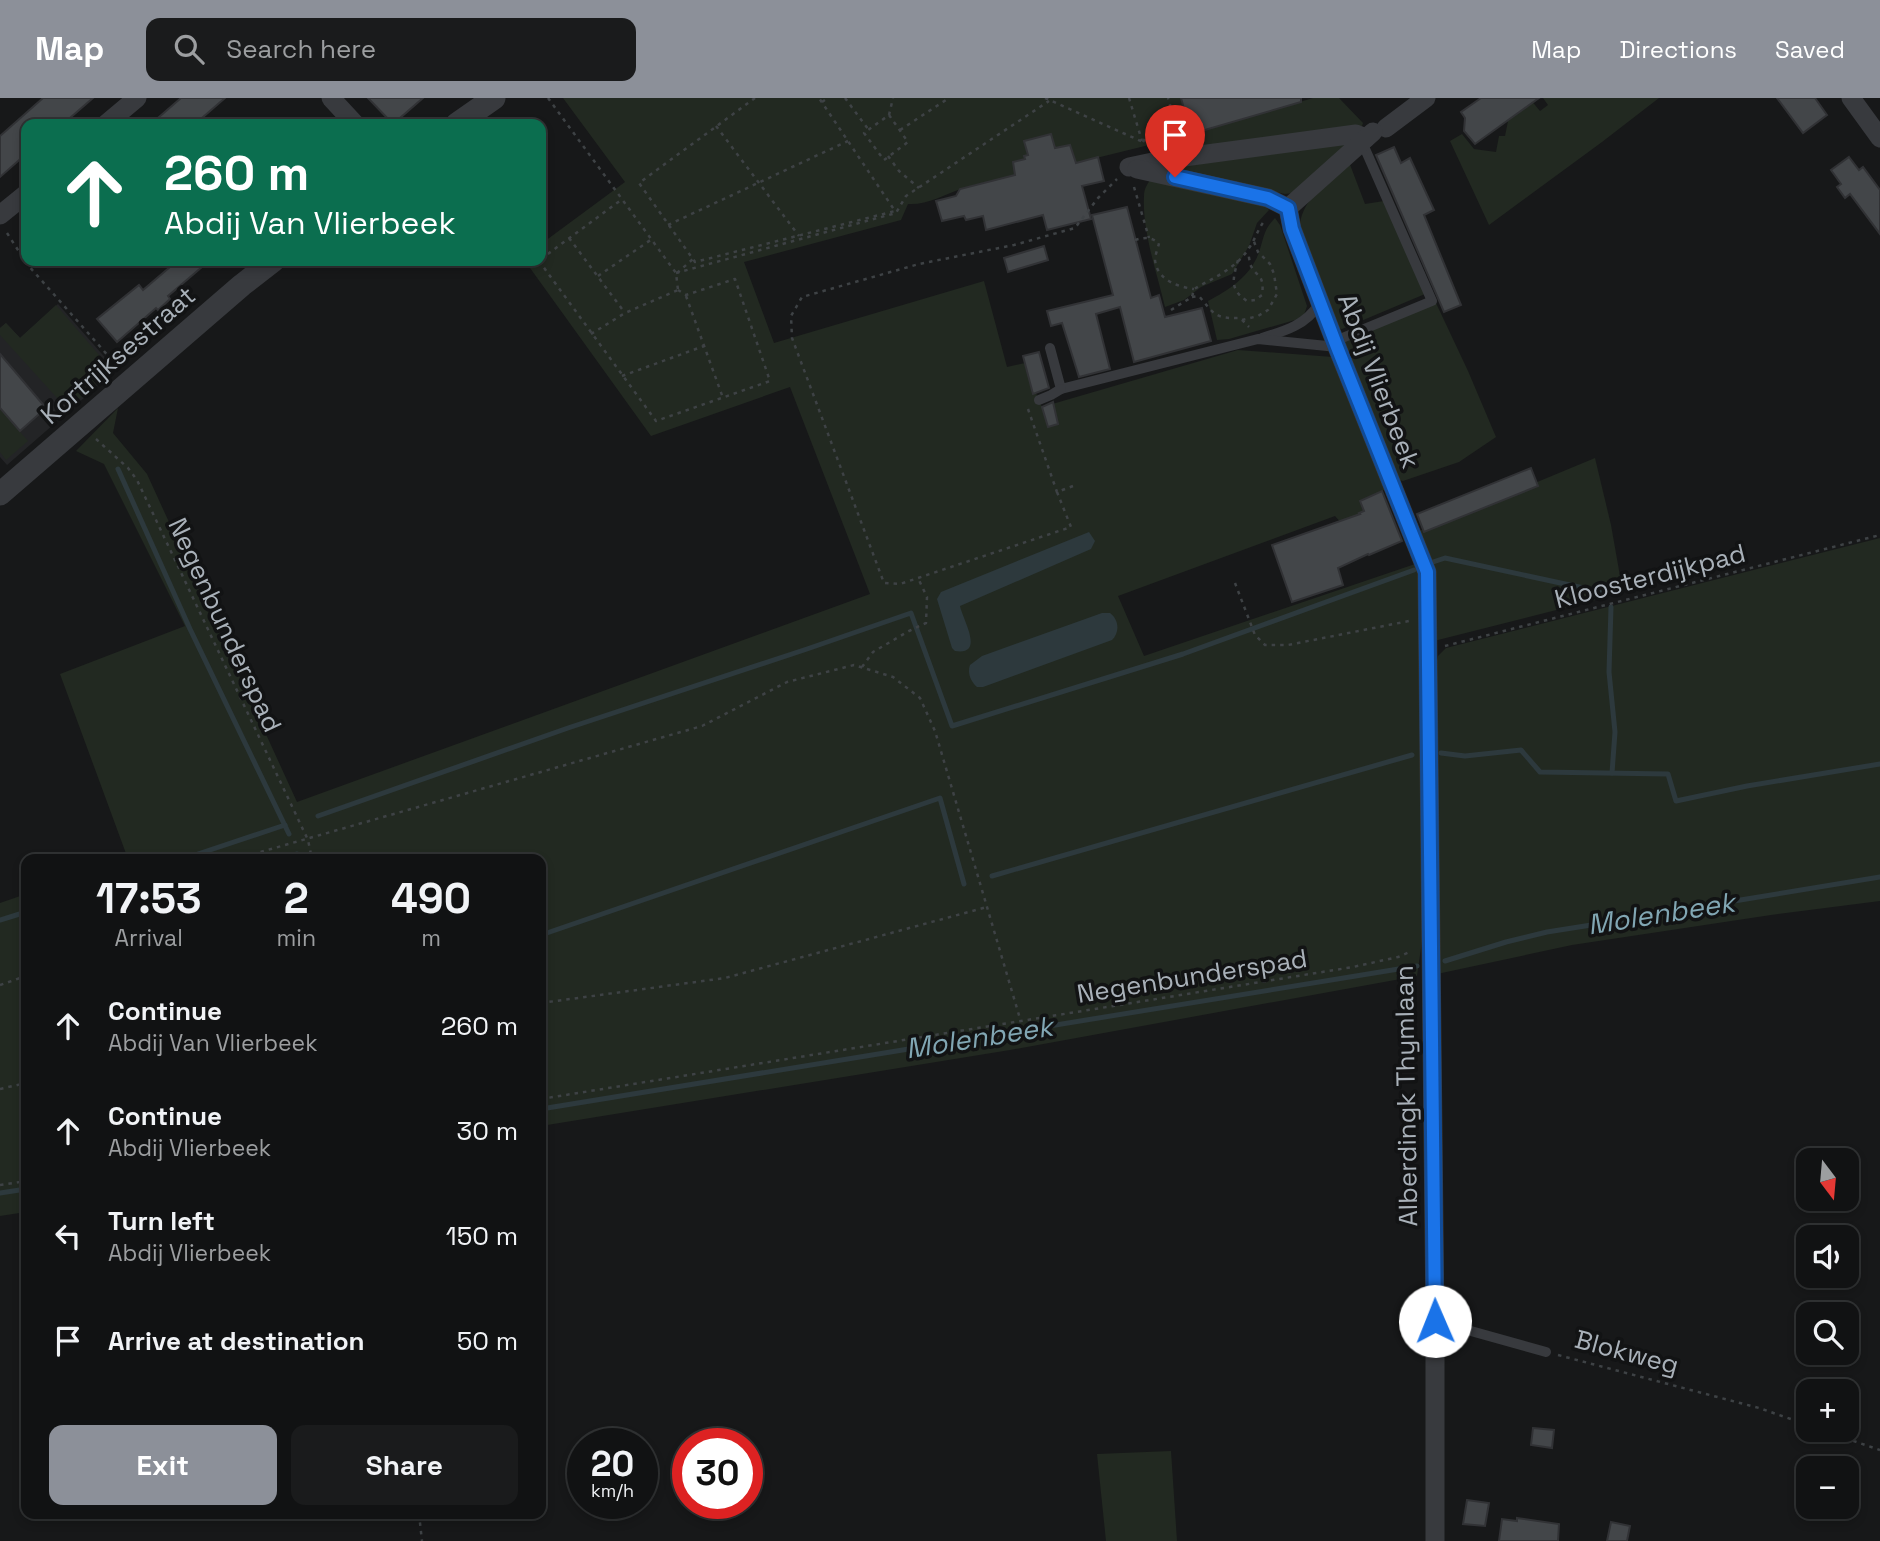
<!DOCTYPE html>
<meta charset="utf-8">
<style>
body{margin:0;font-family:"Space Grotesk",sans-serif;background:#1a1b1c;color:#f1f3f6;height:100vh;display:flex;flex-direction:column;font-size:26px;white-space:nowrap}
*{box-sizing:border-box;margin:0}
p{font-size:23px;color:#9c9ea0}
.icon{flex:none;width:38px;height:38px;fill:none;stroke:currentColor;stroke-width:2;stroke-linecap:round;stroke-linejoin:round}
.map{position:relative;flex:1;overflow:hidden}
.details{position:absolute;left:21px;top:756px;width:525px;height:665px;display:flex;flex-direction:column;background:#111213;border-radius:14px;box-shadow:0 4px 10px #0003,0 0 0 2px #303233}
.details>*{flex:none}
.banner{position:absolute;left:21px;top:21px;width:525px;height:147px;border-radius:14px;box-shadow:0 4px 10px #0003,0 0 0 2px #303233;background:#0b6e4f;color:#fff;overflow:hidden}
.needle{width:46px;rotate:164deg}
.controls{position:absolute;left:1796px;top:1050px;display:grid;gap:14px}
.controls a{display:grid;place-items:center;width:63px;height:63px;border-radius:14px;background:#111213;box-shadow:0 4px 10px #0003,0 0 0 2px #303233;font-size:35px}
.speed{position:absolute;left:567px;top:1330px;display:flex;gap:14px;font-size:35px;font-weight:700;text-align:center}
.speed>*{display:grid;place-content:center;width:91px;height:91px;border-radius:50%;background:#111213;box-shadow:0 4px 10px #0003,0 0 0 2px #303233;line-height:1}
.speed small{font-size:18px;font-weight:400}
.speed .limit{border:10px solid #d22;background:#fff;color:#111}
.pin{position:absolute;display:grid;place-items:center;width:60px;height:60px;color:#fff;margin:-72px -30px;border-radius:50% 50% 50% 0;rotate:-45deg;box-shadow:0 0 7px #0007}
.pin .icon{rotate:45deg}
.me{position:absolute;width:77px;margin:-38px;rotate:359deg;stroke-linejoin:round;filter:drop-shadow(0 0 5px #0008)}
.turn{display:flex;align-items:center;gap:24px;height:147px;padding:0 28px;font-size:32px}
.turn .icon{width:91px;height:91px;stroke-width:2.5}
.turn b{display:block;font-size:49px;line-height:60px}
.eta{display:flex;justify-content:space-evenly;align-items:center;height:119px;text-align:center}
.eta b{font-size:42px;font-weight:600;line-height:49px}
.button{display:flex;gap:14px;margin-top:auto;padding:14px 28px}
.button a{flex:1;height:80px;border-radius:14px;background:#8c9099;color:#fff;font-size:28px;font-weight:600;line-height:80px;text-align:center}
.button a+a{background:#1a1b1c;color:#f1f3f6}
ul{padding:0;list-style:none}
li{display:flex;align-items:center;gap:21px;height:105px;padding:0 28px}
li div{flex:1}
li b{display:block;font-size:26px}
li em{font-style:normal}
header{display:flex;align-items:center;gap:42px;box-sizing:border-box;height:98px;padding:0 35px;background:#8c9099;color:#fff}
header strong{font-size:33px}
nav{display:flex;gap:38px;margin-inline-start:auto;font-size:24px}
.search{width:490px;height:63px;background:#1a1b1c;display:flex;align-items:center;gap:18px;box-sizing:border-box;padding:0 24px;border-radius:14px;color:#9c9ea0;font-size:26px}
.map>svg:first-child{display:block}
</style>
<header>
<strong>Map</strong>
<div class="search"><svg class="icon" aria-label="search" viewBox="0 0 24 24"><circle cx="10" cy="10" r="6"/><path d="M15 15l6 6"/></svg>Search here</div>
<nav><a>Map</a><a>Directions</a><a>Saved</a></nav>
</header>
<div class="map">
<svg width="1880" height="1443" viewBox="0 0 1880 1443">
<rect width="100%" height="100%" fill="#171819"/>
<polygon fill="#232426" points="58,206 116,272 7,367 0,359 0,230 6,225 20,240"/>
<g fill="#222921">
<path d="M563,0H1181L1191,36L1313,0H1339L1363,25L1362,28L1171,54H1160L1149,47L1076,65L1070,48L1028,57L1025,61L1013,64L1015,77C997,82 978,85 961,91C943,97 928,107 908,106L901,122L744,164L774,245L984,183L1007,269L1025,265L1033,296L1036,295L1042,309L1238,252L1333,259L1386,391L1359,403L1366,418L1343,427L1335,418L1118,498L1144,558L1418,465L1423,836L1417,878L1010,952L541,1028V761H128L60,576L185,528L104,366L76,353L118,310L113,335L147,376L297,704L870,496L790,289L651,338L525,163H541V146L625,84Z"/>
<polygon points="1543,0 1659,0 1602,44 1489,127 1450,43 1462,36 1474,51 1496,54 1499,38 1505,38 1508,23 1520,14 1511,1 1530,1 1540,13 1548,7"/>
<polygon points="1348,46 1293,95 1285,96 1158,69"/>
<path d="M1349,64L1365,106L1384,103L1425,196L1342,231L1336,230L1300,127C1302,100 1331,82 1349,64Z"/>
<path d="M1153,78L1265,108L1269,112L1257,125L1249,148L1232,176L1201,189L1184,202L1165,209C1157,175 1142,133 1144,98C1144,90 1148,85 1153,78Z"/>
<path d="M1275,120L1280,127L1307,208L1304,217L1295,222L1229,241L1217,242L1208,203C1229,192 1251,178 1259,154C1264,140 1263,132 1275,120Z"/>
<polygon points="1435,203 1468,273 1496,339 1459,364 1403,383 1396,381 1343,246 1349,237"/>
<polygon points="56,207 112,272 71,308 58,301 0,237 0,230 6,225 20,240"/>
<polygon points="0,311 28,343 6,362 0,354"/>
<polygon points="1595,360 1611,427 1623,495 1434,543 1417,434"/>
<polygon points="1880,440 1880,803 1771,817 1572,847 1437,876 1435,571 1438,558 1446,550"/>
<polygon points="26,796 26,1114 0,1118 0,805"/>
<polygon points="1171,1353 1177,1443 1106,1443 1097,1356"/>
</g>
<g fill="#2d393d">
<path d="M1089,434L1095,443L1091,451L960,508C962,520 986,558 955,553L952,550L937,501L941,494Z"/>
<path d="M1102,515H1110C1119,522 1120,534 1112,542L983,589H977C971,584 967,575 970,567L982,558Z"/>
</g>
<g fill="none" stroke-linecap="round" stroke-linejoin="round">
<g stroke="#2d393d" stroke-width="5">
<polyline points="118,371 190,531 289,736"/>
<polyline points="1430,465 1445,460 1607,495"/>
<polyline points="1611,509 1609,574 1615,634 1612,675"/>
<polyline points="1441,655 1465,658 1521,652 1540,674 1668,676 1676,703 1747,688 1880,666"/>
<polyline points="318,718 568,630 807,551 911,515 952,628 1183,556 1414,472"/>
<polyline points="297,756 298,761"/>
<polyline points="183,761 285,727"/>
<polyline points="992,778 1412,657"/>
<polyline points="0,822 26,814"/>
<polyline points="541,837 940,700 964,786"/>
<polyline points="1445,863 1506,844 1547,834 1661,816 1716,806 1880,779"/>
<polyline points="541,1011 1417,868"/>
<polyline points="0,1095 26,1091"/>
</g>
</g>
<g fill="#434649" stroke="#313235" stroke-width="2">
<polygon points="43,0 93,0 63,26 26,26 26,56 0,79 0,38"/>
<polygon points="181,0 225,0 195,26 151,26"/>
<polygon points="368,0 423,0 393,26"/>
<polygon points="1181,0 1301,0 1301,4 1191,36"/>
<polygon points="1481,0 1539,0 1475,46 1464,33 1465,20 1461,14"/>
<polygon points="1777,0 1815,0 1827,17 1803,35"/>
<polygon points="1051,36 1055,50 1070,47 1076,65 1098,59 1104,83 1082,88 1091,121 1047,132 1043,117 986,132 983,118 966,122 964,118 942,123 936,103 956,98 960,91 1015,77 1013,64 1025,61 1024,58 1028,57 1024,43"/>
<polygon points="1394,49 1401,65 1410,60 1434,112 1424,117 1461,207 1444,214 1376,57"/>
<polygon points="1849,59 1859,72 1863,69 1880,92 1880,136 1850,96 1845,100 1837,89 1841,86 1831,72"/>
<polygon points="1127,109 1151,200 1159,197 1165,219 1202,210 1211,243 1134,264 1120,209 1096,216 1110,271 1079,279 1062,225 1051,228 1047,213 1113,197 1092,117"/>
<polygon points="1044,148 1048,162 1008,174 1004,160"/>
<polygon points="177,163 209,163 168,198 170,201 158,212 156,210 117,244 97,221 139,187 143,192"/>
<polygon points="1039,254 1049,290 1033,296 1023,258"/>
<polygon points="0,256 46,310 20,333 0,310"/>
<polygon points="1053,304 1058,326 1048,329 1042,309"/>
<polygon points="1531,370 1538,388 1424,434 1417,416"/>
<polygon points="1382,393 1402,443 1369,457 1368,456 1338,470 1343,487 1292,504 1272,447 1360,416 1359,415 1364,413 1360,403"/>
<polygon points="1533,1330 1554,1332 1552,1350 1531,1347"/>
<polygon points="1467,1402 1489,1405 1485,1428 1463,1426"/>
<polygon points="1517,1420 1559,1426 1558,1443 1499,1443 1502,1421 1517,1423"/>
<polygon points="1611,1424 1630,1428 1627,1443 1607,1443"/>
</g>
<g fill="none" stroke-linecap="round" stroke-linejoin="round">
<g stroke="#3e4245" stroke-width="2.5" stroke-dasharray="3.5 5" stroke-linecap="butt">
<polyline points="548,0 676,175 678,192"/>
<polyline points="755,0 639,85 695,164 895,113 819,0"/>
<polyline points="845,0 868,31"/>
<polyline points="1045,0 1143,44"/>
<polyline points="1129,0 1142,43"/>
<polyline points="822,4 828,0"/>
<polygon points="889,17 908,44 884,62 864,35"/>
<polyline points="889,17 893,0"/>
<polyline points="716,28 799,138"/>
<polyline points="900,32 949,0"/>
<polyline points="1143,44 1146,39 1177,30 1168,0"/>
<polyline points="888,58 899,73 919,90"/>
<polyline points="1134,89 1149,140"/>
<polyline points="668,127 848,43"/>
<polyline points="7,135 27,166 119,270"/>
<polyline points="569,140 625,215"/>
<path d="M1135,142C1145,139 1151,139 1159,145C1158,150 1155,157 1155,162C1157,182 1178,189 1194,191"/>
<polyline points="541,161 621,102"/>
<path d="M1238,162C1233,181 1229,191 1247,203L1255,202L1262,197C1265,175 1256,180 1250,166C1250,165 1248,154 1248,154"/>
<polyline points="539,163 656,323 770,283 735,181 686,197 678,192"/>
<polyline points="676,175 896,115 906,98 1049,3"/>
<polyline points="677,175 693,161"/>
<polyline points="598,178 652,141"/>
<polyline points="686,198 723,300"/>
<path d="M1192,199L1199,198C1214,216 1215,221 1240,220L1249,229"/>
<path d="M1171,212L1192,199L1194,191C1213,180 1237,170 1249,150C1256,140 1258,130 1266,121"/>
<polyline points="1242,222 1258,218 1268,212 1277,196 1274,176 1270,166 1258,154 1253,141"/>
<polyline points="591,236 625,215 678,192"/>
<polyline points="622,278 704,248"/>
<polyline points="1028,311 1057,394"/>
<polyline points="96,341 128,370 137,382 308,742 312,761"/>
<polyline points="1073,388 1057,394 1071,429 900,486 884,485 792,240 791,218 802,199 919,166 1014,147 1075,130 1098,100 1117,81"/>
<polyline points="1235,485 1255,537 1265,547 1288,547 1409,523"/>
<polyline points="1445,548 1880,437"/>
<polyline points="862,569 873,554 909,533 926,525 927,499 918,480"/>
<polyline points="236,761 702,628 787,584 854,567 893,579 920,600 935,633 1021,924"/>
<polyline points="0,887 26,878"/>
<polyline points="541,905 725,880 987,809"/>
<polyline points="0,991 26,985"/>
<polyline points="541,1001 1353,869 1398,859 1412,853"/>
<polyline points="0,1087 26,1083"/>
<polyline points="1558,1257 1759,1310 1808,1327"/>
<polyline points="1821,1332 1880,1352"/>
<polyline points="419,1416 422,1443"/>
</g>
<g stroke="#383a3e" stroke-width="10">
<path d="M1262,240C1285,233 1306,227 1319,206"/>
<polyline points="1335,243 1432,203 1362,44"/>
<polyline points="1050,250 1061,291 1258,241 1337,249"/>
<polyline points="1039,302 1051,297 1061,291"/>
<polyline points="1435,1223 1546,1254"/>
</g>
<g stroke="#383a3e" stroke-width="19">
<polyline points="331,0 355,26"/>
<polyline points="1851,0 1880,40"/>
<polyline points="106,26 137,0"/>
<polyline points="1386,30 1426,0"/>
<polyline points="1129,69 1162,62 1356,36 1366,40"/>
<polyline points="1137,71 1268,100 1288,110"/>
<polyline points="1288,110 1292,131 1337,249 1427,474 1435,1223 1435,1443"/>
<polyline points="1288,110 1373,34"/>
<polyline points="0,117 26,96"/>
</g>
<g stroke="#383a3e" stroke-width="23">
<polyline points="457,26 494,0"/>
<polyline points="0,396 242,187 273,163"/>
</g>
</g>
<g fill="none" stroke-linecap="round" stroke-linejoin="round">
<defs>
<polyline id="route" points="1175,79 1268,100 1288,110 1292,131 1337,249 1427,474 1435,1223"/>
</defs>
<use href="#route" stroke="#114b97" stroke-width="18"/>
<use href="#route" stroke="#1a73e8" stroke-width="12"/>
</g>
<g text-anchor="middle" stroke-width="7" stroke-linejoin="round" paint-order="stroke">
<g font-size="26" fill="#a9b1b9" stroke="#121314">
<text transform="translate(118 257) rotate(-41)" y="9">Kortrijksestraat</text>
<text transform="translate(1379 283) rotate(69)" y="9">Abdij Vlierbeek</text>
<text transform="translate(1650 478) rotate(-14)" y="9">Kloosterdijkpad</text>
<text transform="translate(225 527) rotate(65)" y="9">Negenbunderspad</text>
<text transform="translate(1192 878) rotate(-9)" y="9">Negenbunderspad</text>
<text transform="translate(1406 998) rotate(-91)" y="9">Alberdingk Thymlaan</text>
<text transform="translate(1627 1254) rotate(15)" y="9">Blokweg</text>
</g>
<g font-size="28" font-style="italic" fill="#81a6b3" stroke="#121314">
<text transform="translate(1661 815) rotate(-9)" y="10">Molenbeek</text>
<text transform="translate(979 939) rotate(-9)" y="10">Molenbeek</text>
</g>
</g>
</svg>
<div class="controls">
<a><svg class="needle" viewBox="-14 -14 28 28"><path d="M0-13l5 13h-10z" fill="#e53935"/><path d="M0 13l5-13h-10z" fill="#9c9ea0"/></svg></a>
<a><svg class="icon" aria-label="sound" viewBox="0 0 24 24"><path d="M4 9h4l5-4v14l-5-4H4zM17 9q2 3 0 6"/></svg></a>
<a><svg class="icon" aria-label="search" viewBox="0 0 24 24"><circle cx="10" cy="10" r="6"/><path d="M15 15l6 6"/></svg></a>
<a>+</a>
<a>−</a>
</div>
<div class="speed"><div>20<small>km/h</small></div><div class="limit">30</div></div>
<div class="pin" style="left:1175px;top:79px;background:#d93025"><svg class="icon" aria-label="arrive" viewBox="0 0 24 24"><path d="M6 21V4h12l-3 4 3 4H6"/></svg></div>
<svg class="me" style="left:1435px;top:1223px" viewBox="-20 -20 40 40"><circle r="19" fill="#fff"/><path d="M0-13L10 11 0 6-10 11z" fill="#1a73e8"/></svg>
<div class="banner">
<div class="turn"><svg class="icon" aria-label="ahead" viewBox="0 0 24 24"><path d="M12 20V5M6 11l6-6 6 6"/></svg><div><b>260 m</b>Abdij Van Vlierbeek</div></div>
</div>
<section class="details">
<div class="eta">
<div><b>17:53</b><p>Arrival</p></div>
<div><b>2</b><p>min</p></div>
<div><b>490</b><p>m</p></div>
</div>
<ul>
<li><svg class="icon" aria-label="ahead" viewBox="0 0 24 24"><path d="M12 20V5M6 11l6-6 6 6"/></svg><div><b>Continue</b><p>Abdij Van Vlierbeek</p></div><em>260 m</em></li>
<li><svg class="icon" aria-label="ahead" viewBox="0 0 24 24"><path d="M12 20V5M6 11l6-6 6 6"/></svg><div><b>Continue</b><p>Abdij Vlierbeek</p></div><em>30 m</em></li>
<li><svg class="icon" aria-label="left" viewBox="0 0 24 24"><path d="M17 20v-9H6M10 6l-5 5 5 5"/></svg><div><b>Turn left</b><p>Abdij Vlierbeek</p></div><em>150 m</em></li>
<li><svg class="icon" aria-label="arrive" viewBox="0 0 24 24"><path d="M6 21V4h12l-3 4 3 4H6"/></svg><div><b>Arrive at destination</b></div><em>50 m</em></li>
</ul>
<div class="button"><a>Exit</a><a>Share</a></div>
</section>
</div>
